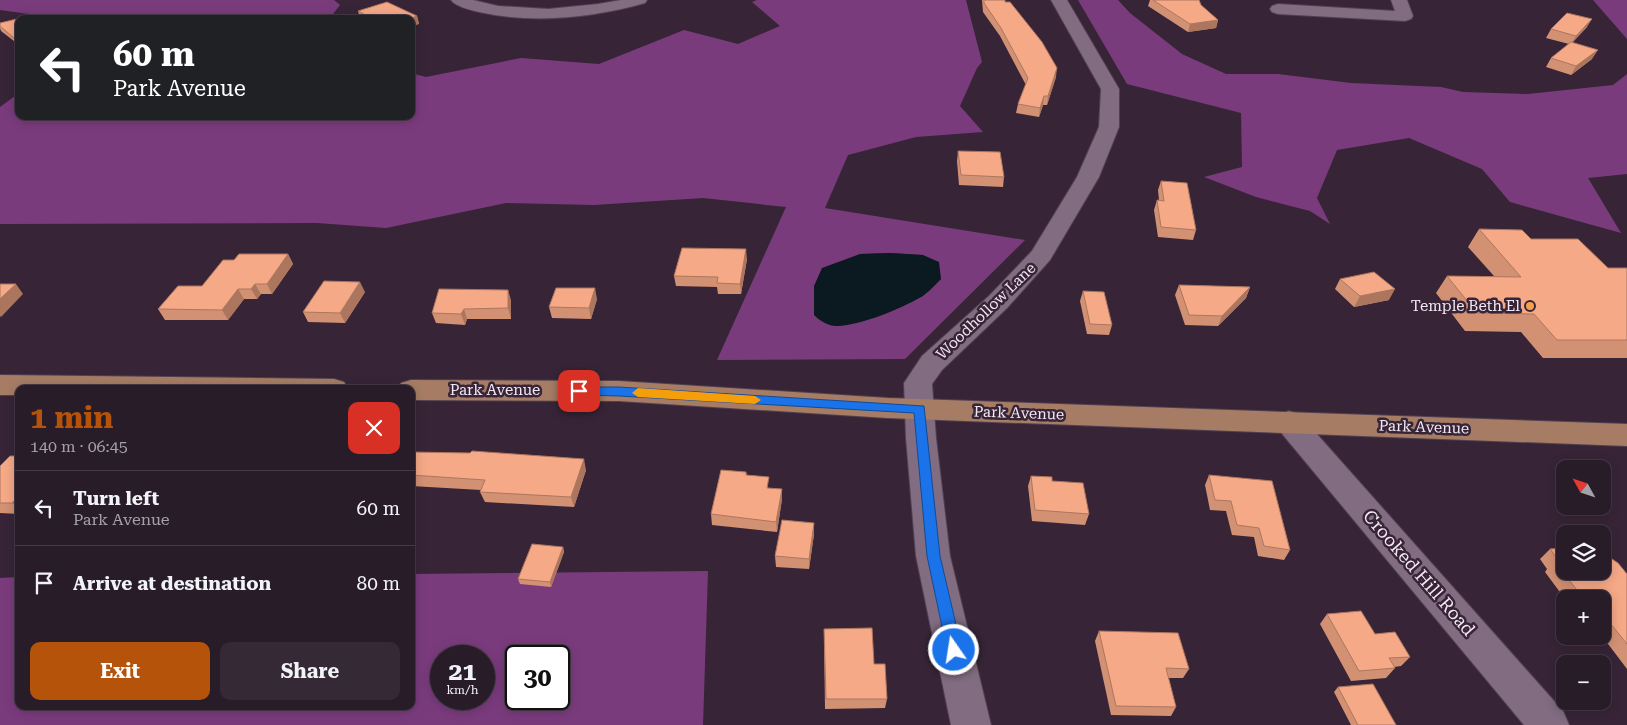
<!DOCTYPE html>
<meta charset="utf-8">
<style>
body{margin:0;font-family:"Roboto Serif",serif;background:#352935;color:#f1f3f6;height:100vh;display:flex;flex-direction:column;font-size:19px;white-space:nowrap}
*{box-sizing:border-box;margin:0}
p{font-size:16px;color:#a5a1a8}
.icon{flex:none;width:28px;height:28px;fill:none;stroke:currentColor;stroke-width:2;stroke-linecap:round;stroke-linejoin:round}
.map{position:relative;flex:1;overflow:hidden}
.sheet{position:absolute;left:15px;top:385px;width:400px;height:325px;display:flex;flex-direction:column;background:#291c29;border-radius:10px;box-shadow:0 2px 12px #0003,0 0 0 1px #453a46}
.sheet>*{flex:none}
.banner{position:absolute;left:15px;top:15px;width:400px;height:105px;border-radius:10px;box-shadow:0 2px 12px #0003,0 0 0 1px #453a46;background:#202124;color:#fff;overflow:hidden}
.needle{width:32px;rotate:310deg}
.fabs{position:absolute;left:1556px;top:460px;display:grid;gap:10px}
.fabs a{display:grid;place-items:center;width:55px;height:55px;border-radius:10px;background:#291c29;box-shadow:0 2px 12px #0003,0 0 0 1px #453a46;font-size:25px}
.speed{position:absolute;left:430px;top:645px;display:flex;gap:10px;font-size:25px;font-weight:700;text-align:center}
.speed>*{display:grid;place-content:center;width:65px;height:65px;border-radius:50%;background:#291c29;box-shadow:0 2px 12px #0003,0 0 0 1px #453a46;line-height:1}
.speed small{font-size:12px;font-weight:400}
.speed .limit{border:2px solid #111;border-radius:8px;background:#fff;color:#111}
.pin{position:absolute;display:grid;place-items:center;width:42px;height:42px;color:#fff;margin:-21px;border-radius:10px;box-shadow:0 2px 8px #0006}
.me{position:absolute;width:55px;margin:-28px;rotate:347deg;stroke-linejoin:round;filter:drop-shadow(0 0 4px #0008)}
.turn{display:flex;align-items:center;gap:18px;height:105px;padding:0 15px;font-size:22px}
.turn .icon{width:65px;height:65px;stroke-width:2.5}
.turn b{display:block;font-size:35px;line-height:42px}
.round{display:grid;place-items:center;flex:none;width:52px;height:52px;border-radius:10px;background:#352935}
.summary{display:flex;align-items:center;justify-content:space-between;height:85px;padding:0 15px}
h1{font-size:30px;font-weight:700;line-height:38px;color:#b45309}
.button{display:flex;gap:10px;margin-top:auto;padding:10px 15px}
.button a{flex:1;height:58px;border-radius:10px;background:#b45309;color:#fff;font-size:20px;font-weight:700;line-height:58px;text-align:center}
.button a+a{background:#352935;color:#f1f3f6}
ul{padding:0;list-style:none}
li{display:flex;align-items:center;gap:15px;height:75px;padding:0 15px;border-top:1px solid #453a46}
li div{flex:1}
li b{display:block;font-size:19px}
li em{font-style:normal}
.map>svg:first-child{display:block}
</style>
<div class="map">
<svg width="1627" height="725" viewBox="0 0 1627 725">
<rect width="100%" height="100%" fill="#372537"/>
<g fill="#7a3b7d" fill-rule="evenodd">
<polygon points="0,0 334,0 340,5 329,19 66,19 0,10"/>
<path d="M757,0H966L982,62L977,68L960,106L983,132L916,137L848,155L825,208L1025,240L905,359L717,360L786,207L703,198L594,205L506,203L386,228L317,223L0,224V107L19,93V116H411V73L426,77L521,58L599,64L684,30L738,44L780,26L752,2ZM890,253L923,255L941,279L923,296L894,310L858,322L836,326L814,315V301L860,254Z"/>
<polygon points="1078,0 1118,0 1130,13 1182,54 1226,74 1278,74 1351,83 1441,87 1463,92 1528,94 1613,85 1627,74 1627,174 1588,178 1621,233 1510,202 1482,169 1409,138 1337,150 1317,198 1330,224 1310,211 1256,197 1204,177 1242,167 1241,113 1127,84"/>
<polygon points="1593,0 1627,0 1627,39"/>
<path d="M708,571L703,725H0V578L19,577V706H411V574ZM441,656H484V699H441ZM516,656H559V699H516Z"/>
</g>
<path fill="#0b1921" d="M890,253L923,255L939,262L941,279C935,285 928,293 921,297C900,309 862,325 837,326C828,326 820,321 814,315V286L822,268L860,254Z"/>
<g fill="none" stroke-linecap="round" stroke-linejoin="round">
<defs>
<g id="minor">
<path d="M451,0H473L498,6L548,9L598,4L621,0H647L645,3C591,18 534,24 479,12C471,10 456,7 451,0Z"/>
<polygon points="1051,0 1067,0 1119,89 1119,127 1099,177 1050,260 1007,308 942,370 932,384 936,438 950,556 991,725 951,725 916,556 906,438 904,383 922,356 989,296 1032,251 1077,177 1099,127 1101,89"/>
<polygon points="1391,0 1407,0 1413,16 1411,19 1405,21 1278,14 1272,12 1270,9 1272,6 1278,4 1395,11"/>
<polygon points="1289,411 1299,414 1563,711 1569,725 1524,725 1279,430 1274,422 1279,414"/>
</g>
<g id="major">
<polygon points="0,375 334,379 344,382 348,389 19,389 19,395 0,395"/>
<polygon points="411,380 619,381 888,398 1627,424 1627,446 888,418 619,401 411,400 411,389 398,389 401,383"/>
</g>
</defs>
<use href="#minor" stroke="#514151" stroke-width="2"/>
<use href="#major" stroke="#514151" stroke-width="2"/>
<use href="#minor" fill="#816c81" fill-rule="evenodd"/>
<use href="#major" fill="#a67d64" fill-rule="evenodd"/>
</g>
<g fill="#d39174">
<polygon points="982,0 1005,0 1005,2 1056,77 1047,105 1043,105 1039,117 1016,113 1018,104 1026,85 1000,36 983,12"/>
<polygon points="1150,0 1199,0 1201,5 1218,20 1216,28 1188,32 1148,6"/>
<polygon points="358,11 417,16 419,24 411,19 360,19"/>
<polygon points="19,19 19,45 1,31 0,28 0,23"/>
<polygon points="1587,27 1572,43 1592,59 1571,75 1546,67 1551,58 1569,44 1546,38 1551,29"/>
<polygon points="958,151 1004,177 1003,187 959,185 957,161"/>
<polygon points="1161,181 1196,230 1193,240 1158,237 1154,210 1157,200 1159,200 1158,190"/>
<polygon points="1479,229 1531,239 1608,268 1627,268 1627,358 1543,358 1521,332 1465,331 1436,293 1447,276 1494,276 1468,247"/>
<polygon points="288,254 293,264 272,294 261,294 257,299 244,299 228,320 165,320 158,309 202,286 234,260"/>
<polygon points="747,259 741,294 718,294 717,287 676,286 674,276"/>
<polygon points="1340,279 1389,300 1354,307 1335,289"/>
<polygon points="1179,285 1250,287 1246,298 1218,326 1185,325 1175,295"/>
<polygon points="1083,291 1112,325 1109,335 1087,334 1080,301"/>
<polygon points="365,292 345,323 308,322 303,312"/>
<polygon points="597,299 591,319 552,318 549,307"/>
<polygon points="511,300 511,319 467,319 465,325 436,323 432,313"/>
<polygon points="411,452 586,470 574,507 485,502 480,492 481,490 411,486"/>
<polygon points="19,456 19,514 0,513 0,466"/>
<polygon points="746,472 747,475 769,488 782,499 777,532 712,525 711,514"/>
<polygon points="1209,475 1290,550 1284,560 1258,556 1254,537 1232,535 1226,511 1210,510 1205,485"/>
<polygon points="1031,476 1052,481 1089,514 1085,525 1032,521 1028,486"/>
<polygon points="814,534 809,569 776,567 775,556"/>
<polygon points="563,547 564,552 551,587 520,584 518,579"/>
<polygon points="1565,548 1565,571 1627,574 1627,669 1602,636 1602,599 1565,599 1545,572 1547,569 1540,559 1550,549"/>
<polygon points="1327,614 1375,634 1410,657 1401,666 1394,667 1395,668 1386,678 1351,681 1320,624"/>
<polygon points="1099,631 1189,669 1183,678 1168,678 1176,707 1171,716 1111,715 1095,641"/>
<polygon points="824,639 874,664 887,699 885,708 825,709"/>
<polygon points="1338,687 1396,725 1351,725 1334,692"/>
</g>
<g fill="#ac765e">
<polygon points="417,16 419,24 411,27 411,19 409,19"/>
<polygon points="1592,19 1587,27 1571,44 1576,36"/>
<polygon points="1218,20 1216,28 1188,32 1190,24"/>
<polygon points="1598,50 1592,59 1571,75 1576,66"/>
<polygon points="1057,68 1056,77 1047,105 1048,96"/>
<polygon points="1044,96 1043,105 1039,117 1040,108"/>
<polygon points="746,249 747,259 741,294 740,284"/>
<polygon points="288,254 293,264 272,294 267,284"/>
<polygon points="360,282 365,292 345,323 340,313"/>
<polygon points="16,284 23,294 1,317 0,316 0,299"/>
<polygon points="255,284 261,294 257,299 251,289"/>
<polygon points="1250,287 1246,298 1218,326 1222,316"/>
<polygon points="595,288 597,299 591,319 589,308"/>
<polygon points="238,289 244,299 228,320 222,310"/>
<polygon points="1395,289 1389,300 1354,307 1360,296"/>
<polygon points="508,290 511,300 511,319 508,308"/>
<polygon points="464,309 467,319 465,325 461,314"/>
<polygon points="584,459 586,470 574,507 571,497"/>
<polygon points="782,489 782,499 777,532 776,522"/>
<polygon points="19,496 19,510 12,503"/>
<polygon points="814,523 814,534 809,569 809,559"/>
<polygon points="563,547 564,552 551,587 550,582"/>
</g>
<g fill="#f5a987" stroke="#ac765e">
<polygon points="984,0 1005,0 1005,2 1010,2 1042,42 1057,68 1048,96 1044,96 1040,108 1018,104 1028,78 1001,28 984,3"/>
<polygon points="1153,0 1199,0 1201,5 1218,20 1190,24"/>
<polygon points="387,2 417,16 409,19 373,19 358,11"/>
<polygon points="1567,13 1592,19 1576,36 1551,29"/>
<polygon points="25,17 27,19 19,19 19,39 14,38 0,26 0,23"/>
<polygon points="1571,42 1598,50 1576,66 1551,58"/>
<polygon points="958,151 1000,152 1004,177 961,175"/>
<polygon points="1161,181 1187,183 1196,230 1161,227 1157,200 1164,201"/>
<polygon points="1479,229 1522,230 1531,239 1578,239 1608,268 1627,268 1627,340 1557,340 1534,314 1477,313 1447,276 1521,277"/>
<polygon points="682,248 746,249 740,284 717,283 718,277 674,276"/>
<polygon points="239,254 288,254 267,284 255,284 251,289 238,289 222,310 158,309 178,286 202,286 223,260 234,260"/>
<polygon points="1374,272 1395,289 1360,296 1340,279"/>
<polygon points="324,281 360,282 340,313 303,312"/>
<polygon points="0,284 16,284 0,299"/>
<polygon points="1179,285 1250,287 1222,316 1189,315"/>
<polygon points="556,288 595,288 589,308 549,307"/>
<polygon points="439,289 508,290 508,308 464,309 461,314 432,313"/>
<polygon points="1083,291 1104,292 1112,325 1090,324"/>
<polygon points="472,451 584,459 571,497 480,492 485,480 411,475 411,452 470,453"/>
<polygon points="10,456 19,456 19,496 12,503 0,503 0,466"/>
<polygon points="721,470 746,472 746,475 769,477 767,488 782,489 776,522 711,514"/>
<polygon points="1209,475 1272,481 1290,550 1264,546 1259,528 1237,525 1231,501 1215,500"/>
<polygon points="1031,476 1052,477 1052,481 1083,483 1089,514 1035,510"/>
<polygon points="782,520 814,523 809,559 775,556"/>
<polygon points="532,544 563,547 550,582 518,579"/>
<polygon points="1565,548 1565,571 1602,571 1602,560 1612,559 1618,563 1627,574 1627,644 1602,613 1602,599 1584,599 1555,562 1560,562 1550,549"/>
<polygon points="1361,611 1375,634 1395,632 1410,657 1389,658 1395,668 1359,671 1327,614"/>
<polygon points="872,628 874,664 885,664 887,699 826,699 824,629"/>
<polygon points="1099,631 1178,633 1189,669 1166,668 1176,707 1116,706"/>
<polygon points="1373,684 1396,725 1358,725 1338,687"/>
</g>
<polygon fill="#1a73e8" stroke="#114b97" points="579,387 619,387 924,406 940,556 962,650 960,655 954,657 949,655 947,650 927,556 914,413 619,396 579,395 573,391"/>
<polygon fill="#f59e0b" points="638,388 755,396 761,400 755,404 638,397 632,393"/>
<circle fill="#f8a14a" stroke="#372537" stroke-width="2" cx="1530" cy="306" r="5"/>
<g text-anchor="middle" stroke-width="5" stroke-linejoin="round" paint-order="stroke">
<g font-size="15" fill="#f3e7f3" stroke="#372537" text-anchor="end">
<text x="1520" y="311">Temple Beth El</text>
</g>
<g font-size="15" fill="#f3e7f3" stroke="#372537">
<text transform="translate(986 311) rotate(-44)" y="5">Woodhollow Lane</text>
<text x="495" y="395">Park Avenue</text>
<text transform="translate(1019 413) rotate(2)" y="5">Park Avenue</text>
<text transform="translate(1424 427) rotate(2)" y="5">Park Avenue</text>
</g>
<g font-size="18" fill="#f3e7f3" stroke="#372537">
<text transform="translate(1419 573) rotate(49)" y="6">Crooked Hill Road</text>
</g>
</g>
</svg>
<div class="fabs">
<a><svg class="needle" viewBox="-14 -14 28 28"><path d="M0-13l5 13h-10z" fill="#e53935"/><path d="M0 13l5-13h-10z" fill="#a5a1a8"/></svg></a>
<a><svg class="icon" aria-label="layers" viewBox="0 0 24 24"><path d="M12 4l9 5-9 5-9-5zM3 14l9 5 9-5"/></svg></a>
<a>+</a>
<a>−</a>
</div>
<div class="speed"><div>21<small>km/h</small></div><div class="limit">30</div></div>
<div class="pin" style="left:579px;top:391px;background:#d93025"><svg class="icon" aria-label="arrive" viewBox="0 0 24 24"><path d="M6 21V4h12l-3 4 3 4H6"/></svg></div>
<svg class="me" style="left:954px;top:650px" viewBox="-20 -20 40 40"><circle r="17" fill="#1a73e8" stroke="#fff" stroke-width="3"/><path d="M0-11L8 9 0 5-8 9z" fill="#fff"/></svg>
<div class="banner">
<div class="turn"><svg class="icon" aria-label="left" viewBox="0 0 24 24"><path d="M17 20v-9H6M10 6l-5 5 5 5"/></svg><div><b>60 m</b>Park Avenue</div></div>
</div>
<section class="sheet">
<div class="summary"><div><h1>1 min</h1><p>140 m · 06:45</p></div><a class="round" style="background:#d93025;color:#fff"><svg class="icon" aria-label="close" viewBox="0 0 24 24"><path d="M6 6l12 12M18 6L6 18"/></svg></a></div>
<ul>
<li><svg class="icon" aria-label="left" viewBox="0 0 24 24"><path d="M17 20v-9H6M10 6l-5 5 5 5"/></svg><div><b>Turn left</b><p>Park Avenue</p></div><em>60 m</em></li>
<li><svg class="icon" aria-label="arrive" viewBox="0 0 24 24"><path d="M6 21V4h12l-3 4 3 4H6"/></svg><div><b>Arrive at destination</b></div><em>80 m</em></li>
</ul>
<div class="button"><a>Exit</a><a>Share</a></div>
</section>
</div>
